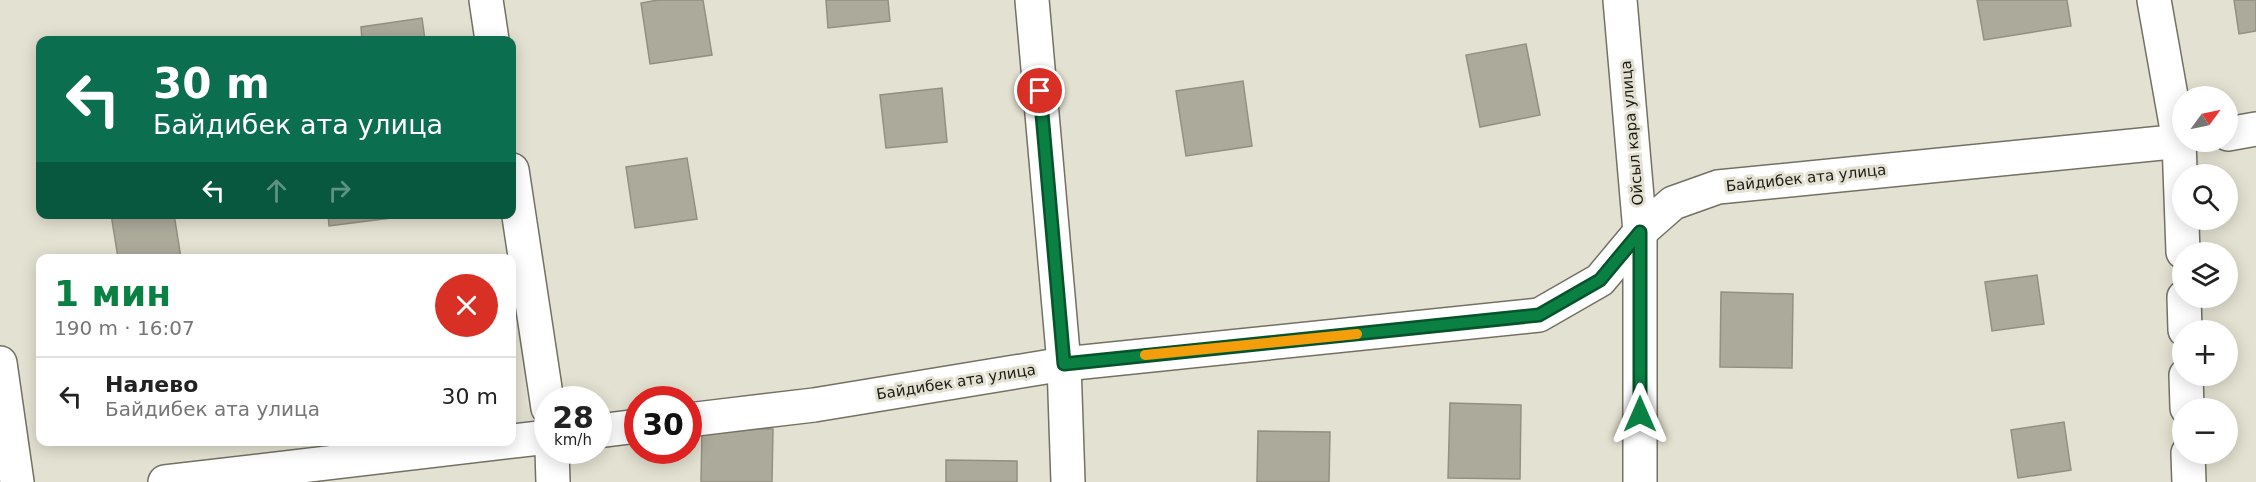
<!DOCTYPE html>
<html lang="ru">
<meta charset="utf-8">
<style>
body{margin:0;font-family:"DejaVu Sans",sans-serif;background:#f6f6f6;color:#222;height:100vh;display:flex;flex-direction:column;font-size:22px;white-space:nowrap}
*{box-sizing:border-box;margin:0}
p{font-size:20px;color:#767676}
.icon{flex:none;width:33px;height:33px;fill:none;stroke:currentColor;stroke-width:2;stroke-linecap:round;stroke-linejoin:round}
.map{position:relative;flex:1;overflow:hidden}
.sheet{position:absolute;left:36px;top:254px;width:480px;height:192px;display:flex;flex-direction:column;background:#fff;border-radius:12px;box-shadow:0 3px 15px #0003}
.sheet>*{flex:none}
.top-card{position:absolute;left:36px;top:36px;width:480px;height:183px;border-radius:12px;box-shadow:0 3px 15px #0003;background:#0b6e4f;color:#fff;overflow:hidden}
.needle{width:39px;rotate:57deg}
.fabs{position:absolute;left:2172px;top:86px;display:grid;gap:12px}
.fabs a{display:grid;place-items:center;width:66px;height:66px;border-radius:50%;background:#fff;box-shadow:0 3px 15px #0003;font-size:30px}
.speed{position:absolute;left:534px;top:386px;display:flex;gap:12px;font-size:30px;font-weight:700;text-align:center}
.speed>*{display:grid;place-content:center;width:78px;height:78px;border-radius:50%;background:#fff;box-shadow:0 3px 15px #0003;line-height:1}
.speed small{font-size:15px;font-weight:400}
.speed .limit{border:9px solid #d22;background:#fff;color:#111}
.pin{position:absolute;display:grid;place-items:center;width:51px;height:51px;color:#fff;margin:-26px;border:3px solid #fff;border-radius:50%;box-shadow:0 2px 6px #0007}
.me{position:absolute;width:66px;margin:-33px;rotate:0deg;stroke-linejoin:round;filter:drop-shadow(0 0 4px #0008)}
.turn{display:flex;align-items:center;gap:21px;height:126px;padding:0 18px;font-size:27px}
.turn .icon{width:78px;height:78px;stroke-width:2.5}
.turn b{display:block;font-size:42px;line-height:51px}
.lanes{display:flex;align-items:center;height:57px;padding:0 18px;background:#0003;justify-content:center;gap:30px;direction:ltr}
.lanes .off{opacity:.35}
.round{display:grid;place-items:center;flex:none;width:63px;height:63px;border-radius:32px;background:#f6f6f6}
.overview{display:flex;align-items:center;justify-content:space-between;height:102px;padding:0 18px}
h1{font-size:36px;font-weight:800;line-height:45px;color:#0b8043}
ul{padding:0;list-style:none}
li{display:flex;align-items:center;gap:18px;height:78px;padding:0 18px;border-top:2px solid #e0e0e0}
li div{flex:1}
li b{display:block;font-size:22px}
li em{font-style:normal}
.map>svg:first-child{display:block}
</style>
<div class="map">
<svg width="2256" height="482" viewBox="0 0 2256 482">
<rect width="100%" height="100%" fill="#e3e1d1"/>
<g fill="#acaa9b" stroke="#939082" stroke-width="1.5">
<polygon points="658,0 703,0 712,55 650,64 641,3"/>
<polygon points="826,0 888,0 890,21 828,28"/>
<polygon points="1977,0 2067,0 2071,26 1984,40"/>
<polygon points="2234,0 2256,0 2256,31 2239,34"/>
<polygon points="422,18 425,40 362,40 361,27"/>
<polygon points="1526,44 1540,115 1480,127 1466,55"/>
<polygon points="1243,81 1252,146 1186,156 1176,91"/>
<polygon points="942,88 947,142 886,148 880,95"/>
<polygon points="687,158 697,219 635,228 626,167"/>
<polygon points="111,214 174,214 181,258 118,258"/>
<polygon points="328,214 391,214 391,218 329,226"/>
<polygon points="2037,275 2044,324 1992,331 1985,282"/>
<polygon points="1721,292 1793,294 1792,368 1720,367"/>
<polygon points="1450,403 1521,405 1520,479 1448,478"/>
<polygon points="2064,422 2071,470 2018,478 2011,430"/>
<polygon points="702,428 773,429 772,482 701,482"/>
<polygon points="1258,431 1330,432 1329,482 1257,482"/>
<polygon points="946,460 1017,461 1017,482 946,482"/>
</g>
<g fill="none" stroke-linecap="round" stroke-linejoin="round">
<defs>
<g id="minor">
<polyline points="486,0 492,40"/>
<polyline points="1032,0 1064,364 1068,482"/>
<polyline points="1620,0 1640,232 1640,482"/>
<polyline points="2154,0 2179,141 2183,252"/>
<polyline points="2228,134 2256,129"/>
<polyline points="512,170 548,408"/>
<polyline points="2184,297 2185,330"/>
<polyline points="0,363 17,482"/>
<polyline points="2186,375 2187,408"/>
<polyline points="688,420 814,405 1064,364 1539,315 1600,280 1640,232 1673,203 1718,187 2182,141"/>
<polyline points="598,431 638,426"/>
<polyline points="552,450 553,482"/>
<polyline points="2188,453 2189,482"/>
<polyline points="165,482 548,437"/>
</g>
</defs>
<use href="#minor" stroke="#737164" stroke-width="36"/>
<use href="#minor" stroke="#fff" stroke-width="33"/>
</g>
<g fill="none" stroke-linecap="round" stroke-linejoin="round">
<defs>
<polyline id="route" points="1040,91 1064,364 1539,315 1600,280 1640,232 1640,414"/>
</defs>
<use href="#route" stroke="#07532c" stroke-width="15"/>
<use href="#route" stroke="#0b8043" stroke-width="10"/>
<polyline stroke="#f59e0b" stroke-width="10" points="1145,355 1357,334"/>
</g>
<g text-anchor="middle" stroke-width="6" stroke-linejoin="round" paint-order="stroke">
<g font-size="15" fill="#1b1a15" stroke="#e3e1d1">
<text transform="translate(1632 133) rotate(-95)" y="5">Ойсыл кара улица</text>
<text transform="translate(1806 178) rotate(-6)" y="5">Байдибек ата улица</text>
<text transform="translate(956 382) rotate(-9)" y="5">Байдибек ата улица</text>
</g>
</g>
</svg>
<div class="fabs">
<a><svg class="needle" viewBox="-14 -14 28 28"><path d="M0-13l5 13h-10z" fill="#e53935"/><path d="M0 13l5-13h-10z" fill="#767676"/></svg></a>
<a><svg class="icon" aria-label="search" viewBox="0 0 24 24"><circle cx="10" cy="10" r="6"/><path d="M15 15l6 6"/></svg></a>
<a><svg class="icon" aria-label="layers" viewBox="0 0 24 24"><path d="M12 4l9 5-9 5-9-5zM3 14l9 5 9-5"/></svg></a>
<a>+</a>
<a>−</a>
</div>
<div class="speed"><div>28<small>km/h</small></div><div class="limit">30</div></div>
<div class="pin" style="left:1040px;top:91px;background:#d93025"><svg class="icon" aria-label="arrive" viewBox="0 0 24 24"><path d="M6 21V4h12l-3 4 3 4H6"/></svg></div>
<svg class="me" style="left:1640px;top:414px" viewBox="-20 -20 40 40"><path d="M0-17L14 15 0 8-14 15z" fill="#0b8043" stroke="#fff" stroke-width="4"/></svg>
<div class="top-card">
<div class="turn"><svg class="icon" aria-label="left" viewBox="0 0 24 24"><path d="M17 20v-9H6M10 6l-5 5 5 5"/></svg><div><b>30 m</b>Байдибек ата улица</div></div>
<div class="lanes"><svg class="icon" aria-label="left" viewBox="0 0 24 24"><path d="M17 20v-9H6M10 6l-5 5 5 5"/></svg><svg class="icon off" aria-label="ahead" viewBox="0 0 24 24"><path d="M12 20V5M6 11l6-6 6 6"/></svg><svg class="icon off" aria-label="right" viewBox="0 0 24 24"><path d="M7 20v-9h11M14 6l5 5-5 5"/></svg></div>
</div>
<section class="sheet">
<div class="overview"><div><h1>1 мин</h1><p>190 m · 16:07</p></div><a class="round" style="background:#d93025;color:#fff"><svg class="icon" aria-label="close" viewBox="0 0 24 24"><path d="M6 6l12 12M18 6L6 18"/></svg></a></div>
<ul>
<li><svg class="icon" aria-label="left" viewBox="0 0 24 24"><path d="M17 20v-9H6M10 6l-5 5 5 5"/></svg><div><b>Налево</b><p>Байдибек ата улица</p></div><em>30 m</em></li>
</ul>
</section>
</div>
